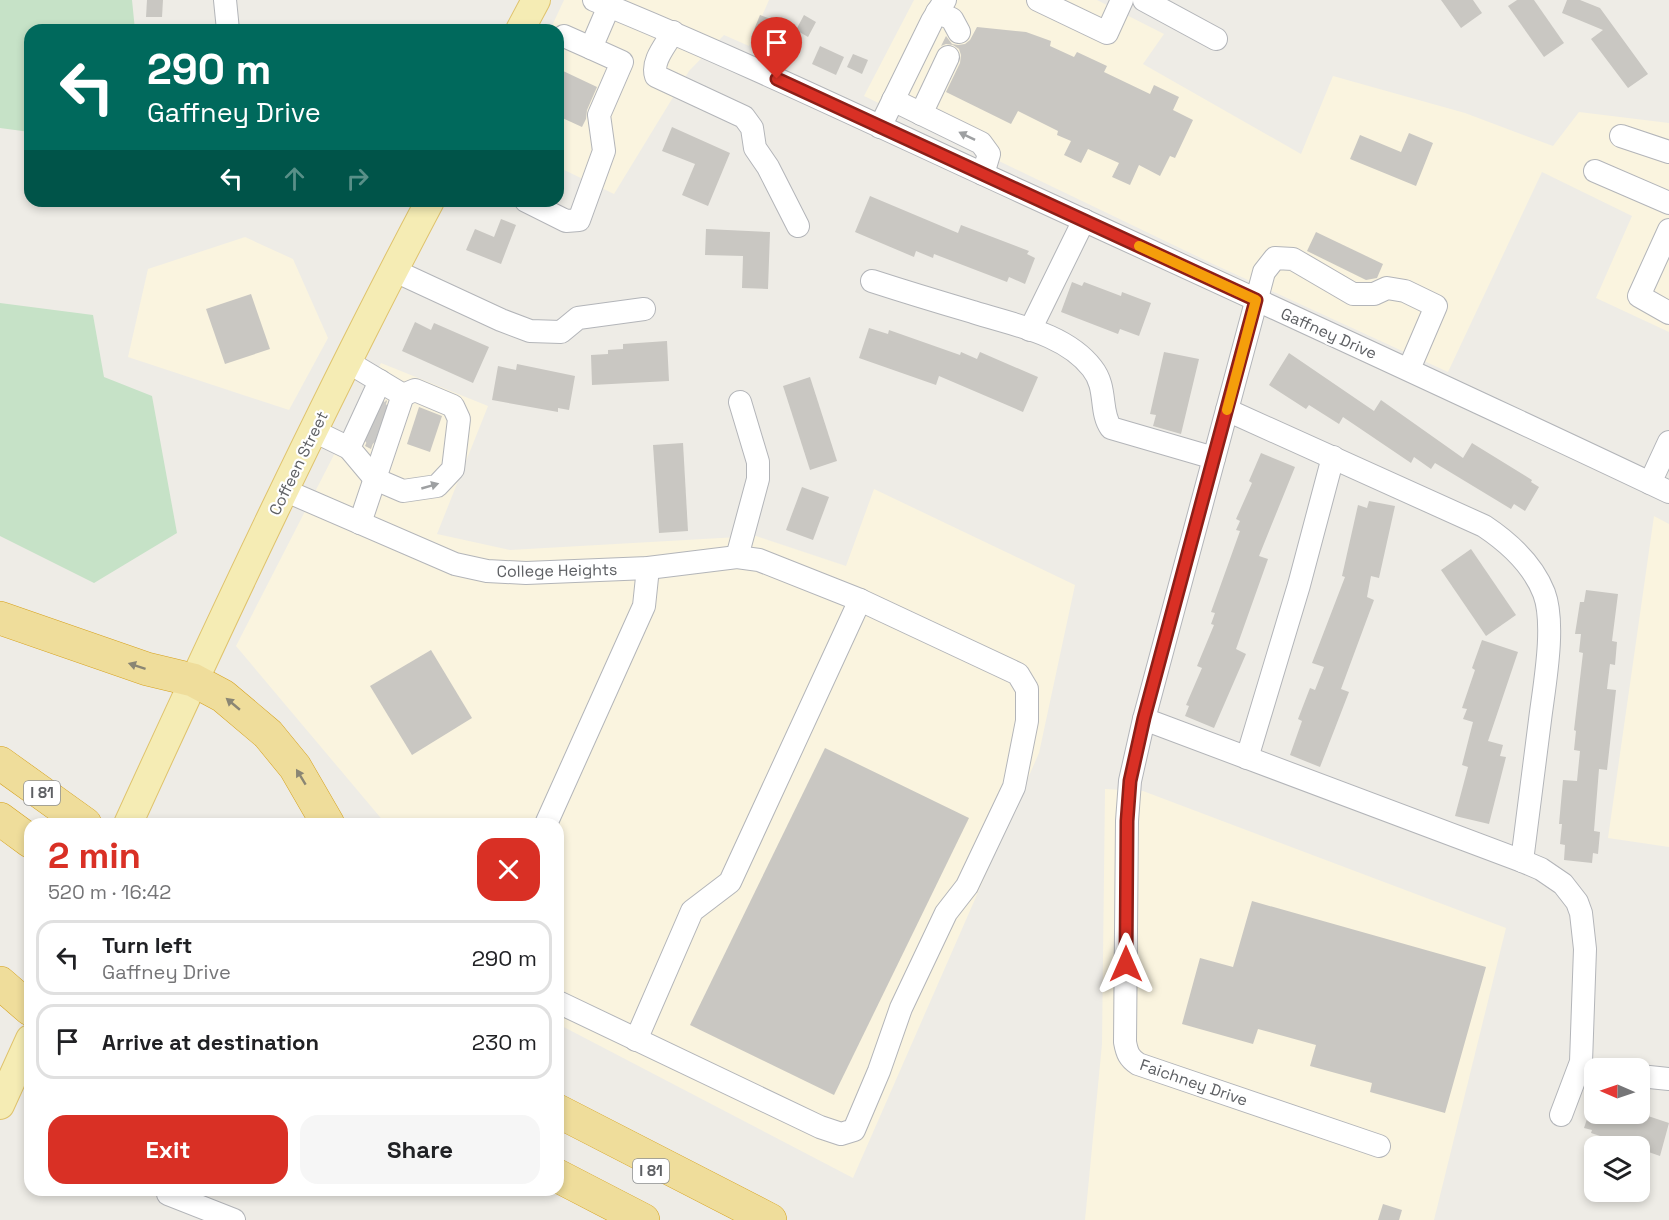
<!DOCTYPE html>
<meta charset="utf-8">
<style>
body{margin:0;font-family:"Space Grotesk",sans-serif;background:#f6f6f6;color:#202124;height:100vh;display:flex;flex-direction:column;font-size:22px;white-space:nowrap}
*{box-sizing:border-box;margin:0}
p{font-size:20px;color:#757577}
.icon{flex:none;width:33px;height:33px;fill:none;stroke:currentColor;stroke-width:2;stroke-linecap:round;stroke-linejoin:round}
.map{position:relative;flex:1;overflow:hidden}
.panel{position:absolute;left:24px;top:818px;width:540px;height:378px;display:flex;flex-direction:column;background:#fff;border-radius:18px;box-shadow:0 3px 9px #0003}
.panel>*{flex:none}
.guide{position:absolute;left:24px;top:24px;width:540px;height:183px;border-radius:18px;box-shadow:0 3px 9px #0003;background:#00695c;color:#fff;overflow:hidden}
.needle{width:39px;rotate:272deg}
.tools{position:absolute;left:1584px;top:1058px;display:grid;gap:12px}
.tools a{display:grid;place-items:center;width:66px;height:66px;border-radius:12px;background:#fff;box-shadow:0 3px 9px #0003;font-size:30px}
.pin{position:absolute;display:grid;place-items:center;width:51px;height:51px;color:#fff;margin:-62px -26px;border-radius:50% 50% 50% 0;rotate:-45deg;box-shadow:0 0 6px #0007}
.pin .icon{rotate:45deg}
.me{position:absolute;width:66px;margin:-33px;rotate:0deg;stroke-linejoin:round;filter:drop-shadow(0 0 4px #0008)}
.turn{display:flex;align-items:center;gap:21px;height:126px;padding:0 24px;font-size:27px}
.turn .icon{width:78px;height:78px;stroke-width:2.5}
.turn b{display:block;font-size:42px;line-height:51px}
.lanes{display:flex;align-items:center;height:57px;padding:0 24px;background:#0003;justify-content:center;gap:30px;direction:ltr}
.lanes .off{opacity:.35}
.round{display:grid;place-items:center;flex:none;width:63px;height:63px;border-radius:18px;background:#f6f6f6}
.head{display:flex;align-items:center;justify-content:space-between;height:102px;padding:0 24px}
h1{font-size:36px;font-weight:700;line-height:45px;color:#d93025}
.primary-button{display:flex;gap:12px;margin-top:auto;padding:12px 24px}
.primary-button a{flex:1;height:69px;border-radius:18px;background:#d93025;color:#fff;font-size:24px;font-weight:700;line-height:69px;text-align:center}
.primary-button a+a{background:#f6f6f6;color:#202124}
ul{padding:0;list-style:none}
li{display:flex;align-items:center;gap:18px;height:75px;margin:0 12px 9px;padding:0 12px;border:3px solid #e0e0e0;border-radius:18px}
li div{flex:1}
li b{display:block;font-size:22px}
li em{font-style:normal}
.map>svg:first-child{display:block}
</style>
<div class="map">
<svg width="1669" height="1220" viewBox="0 0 1669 1220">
<rect width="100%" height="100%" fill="#eeece6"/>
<g fill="#faf4df">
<polygon points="564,0 769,0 749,46 724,35 689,71 614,194 558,167 558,30 550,30"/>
<polygon points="914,0 1097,0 1164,34 1143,64 1301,154 1333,76 1465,113 1553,146 1579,112 1669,123 1669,332 1596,298 1632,216 1542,172 1448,372 1213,264 864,96"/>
<polygon points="245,237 293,259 328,338 289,410 128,357 148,269"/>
<polygon points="381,363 488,406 437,534 510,550 756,536 846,566 874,489 1075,585 1039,753 853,1178 558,1024 558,824 385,823 236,646"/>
<polygon points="1654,516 1669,524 1669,847 1608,838"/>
<polygon points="1105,789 1143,791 1506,928 1434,1220 1085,1220 1102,1044"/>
</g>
<g fill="#c6e2c7">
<polygon points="0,0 132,0 135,30 30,30 30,132 0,128"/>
<polygon points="0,303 93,315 104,377 152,396 177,533 94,583 0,536"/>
</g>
<g fill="#c9c7c2">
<polygon points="147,0 163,0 162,17 146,17"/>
<polygon points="1441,0 1473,0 1482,13 1461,28"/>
<polygon points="1517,0 1534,0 1564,43 1544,57 1508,6"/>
<polygon points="1567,0 1580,0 1600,8 1648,74 1628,88 1591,39 1603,30 1562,13"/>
<polygon points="760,15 793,27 784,50 751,37"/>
<polygon points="804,15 816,22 808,37 796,30"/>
<polygon points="977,27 1026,32 1051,41 1050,46 1074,57 1077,52 1107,66 1104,72 1150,94 1154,85 1179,97 1173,110 1193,120 1175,158 1170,156 1160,176 1139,165 1130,185 1112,177 1119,163 1088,149 1081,163 1064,155 1071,141 1057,135 1058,131 1018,111 1011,124 946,92 960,63 961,55 959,49 953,45 946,44 941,46 946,36 952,44 958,45 965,44 970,40"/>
<polygon points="820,46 844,57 836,75 812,64"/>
<polygon points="853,54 868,60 862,74 847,67"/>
<polygon points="561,70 597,87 587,110 586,119 582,127 558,116 558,77"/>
<polygon points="672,127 730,153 708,206 682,195 695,164 662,151"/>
<polygon points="1409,133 1433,143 1416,186 1350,159 1360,135 1401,152"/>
<polygon points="870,196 958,233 961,225 1029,251 1027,254 1035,258 1025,284 1009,277 1007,282 934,254 933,258 916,251 914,257 855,232"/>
<polygon points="501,219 516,225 501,264 466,250 475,229 494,237"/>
<polygon points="706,229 770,232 768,289 742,288 743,256 705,255"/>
<polygon points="1316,232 1383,264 1377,278 1366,280 1307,251"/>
<polygon points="1072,282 1082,286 1084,282 1121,296 1122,292 1151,303 1139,336 1120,329 1118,334 1061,312"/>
<polygon points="251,294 270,349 225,364 206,309"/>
<polygon points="415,322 431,330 434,323 489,347 473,383 402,351"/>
<polygon points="869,328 888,334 889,330 960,355 961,352 977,359 980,352 1038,377 1023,412 939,376 936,385 859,358"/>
<polygon points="667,341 669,381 592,385 591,355 608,354 608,350 623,349 623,344"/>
<polygon points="1164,352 1199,359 1181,434 1153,426 1156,415 1150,414"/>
<polygon points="1289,353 1374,411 1381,400 1463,458 1472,443 1532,480 1531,482 1539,487 1525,511 1514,504 1511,509 1435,463 1431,469 1414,457 1411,463 1343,417 1339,424 1309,405 1306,409 1269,385"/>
<polygon points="517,364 575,376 569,410 558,408 558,412 492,400 498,366 516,370"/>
<polygon points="810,377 837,461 810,470 783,386"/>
<polygon points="386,400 387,401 371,449 365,446"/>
<polygon points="419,407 442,416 430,452 407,444"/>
<polygon points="683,443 688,531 659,533 653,445"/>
<polygon points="1261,453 1295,467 1259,556 1268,559 1236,649 1246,654 1214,728 1185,716 1189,706 1186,705 1202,668 1197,666 1214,625 1211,624 1215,613 1211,612 1240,531 1236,530 1240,521 1236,519 1252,483 1249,481"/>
<polygon points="802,487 829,497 813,540 786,530"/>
<polygon points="1369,501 1395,506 1379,578 1371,576 1367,597 1374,600 1341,689 1349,692 1320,767 1290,755 1302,721 1298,719 1310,688 1315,690 1324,667 1312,663 1345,577 1342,576 1358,505 1367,508"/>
<polygon points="1471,549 1516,615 1486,636 1441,570"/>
<polygon points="1586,590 1618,594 1612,641 1617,642 1615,665 1610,664 1607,689 1616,690 1607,770 1599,769 1594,831 1600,832 1598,854 1593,853 1592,863 1564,860 1565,845 1560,844 1562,824 1559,824 1563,780 1577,781 1580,751 1574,750 1576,731 1574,730 1583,653 1579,652 1581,634 1575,634 1580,602 1584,602"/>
<polygon points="1482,640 1518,652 1488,741 1503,745 1500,756 1506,757 1489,824 1455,816 1468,767 1462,765 1473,722 1463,719 1467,709 1462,708 1475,670 1472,668"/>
<polygon points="431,650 472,718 412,755 370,686"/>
<polygon points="825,748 969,818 834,1095 690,1025"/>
<polygon points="1252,901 1486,967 1445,1113 1370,1092 1372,1083 1310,1066 1316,1045 1258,1029 1253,1044 1182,1024 1200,958 1233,967"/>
<polygon points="1589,1113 1639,1113 1669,1123 1660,1156 1640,1149 1640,1146 1630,1146 1591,1133 1592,1130 1584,1128"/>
<polygon points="1383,1204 1402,1210 1399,1220 1378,1220"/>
</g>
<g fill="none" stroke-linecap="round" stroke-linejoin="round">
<g stroke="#cac9c6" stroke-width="22" stroke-dasharray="22 11" stroke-linecap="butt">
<polyline points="374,406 386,423"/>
<polyline points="366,424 378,440"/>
</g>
<defs>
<g id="minor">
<polyline points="225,0 228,30"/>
<path d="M594,0C739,59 880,127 1022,192C1238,291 1454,390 1669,492"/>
<polyline points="1038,0 1107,33 1122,0"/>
<polyline points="1144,0 1216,39"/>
<polyline points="937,12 952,19 959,32"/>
<path d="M673,32C666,45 651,61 656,76L744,117L752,128L755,148L768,167L798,226"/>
<polyline points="564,36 591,48"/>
<polyline points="893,100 981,143 989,154 983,174"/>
<polyline points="921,114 948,57"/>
<polyline points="880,127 932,21 945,0"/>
<polyline points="1621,136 1669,152"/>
<polyline points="1595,171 1669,203"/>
<polyline points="526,201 566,221 579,220 604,151 599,115 622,62 591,48 609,6"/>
<polyline points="1669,230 1639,296 1669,313"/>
<polyline points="393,270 501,320 530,331 561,332 578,318 644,309"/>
<path d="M872,281C906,292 939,302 973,312C1013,325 1065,333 1092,368C1108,388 1099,411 1111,428L1214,458"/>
<polyline points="1030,330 1084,220"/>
<polyline points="348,362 403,395 360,523"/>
<polyline points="380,381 349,448 375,479 403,491 437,486 453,469 459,419 453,406 415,390 403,395"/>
<path d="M1227,410L1484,526C1508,542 1533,565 1544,593C1556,625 1544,687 1540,720C1534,767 1528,814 1522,861"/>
<polyline points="314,431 349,448"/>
<polyline points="1650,483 1669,442"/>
<polyline points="284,490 455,564 487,571 526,573 648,568 737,557 759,560 860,600 1018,674 1027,689 1027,721 1014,787 967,886 946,913 901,1008 879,1071 854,1130 841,1134 820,1127 558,1002"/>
<polyline points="737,557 758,479 758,462 740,402"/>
<polyline points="1144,719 1522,861 1541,869 1563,884 1577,902 1581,913 1585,949 1581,1062 1561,1115"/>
<polyline points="1247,758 1299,585 1333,457"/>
<polyline points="546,824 644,606 648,568"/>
<polyline points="636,1040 692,911 730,882 860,600"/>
<polyline points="1640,1076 1669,1079"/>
<path d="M1379,1146L1138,1064C1129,1058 1127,1053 1125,1042L1127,821L1130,781L1144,719L1264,272L1275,258L1293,259L1353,294H1374L1387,288L1405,291L1436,306L1409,369"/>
<polyline points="168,1194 234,1220"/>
</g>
<g id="major">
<polyline points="520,30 536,0"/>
<path d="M128,824C224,614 322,405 430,201"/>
<polyline points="0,1105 30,1039"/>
</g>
<g id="highway">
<polyline points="0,618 147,669 193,680 223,696 268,734 295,767 328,824"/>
<polyline points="0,763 85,824"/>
<polyline points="0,819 30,841"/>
<polyline points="0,983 30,1009"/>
<polyline points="558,1111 770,1220"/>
<polyline points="558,1176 643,1220"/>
</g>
</defs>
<use href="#minor" stroke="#b3b5b9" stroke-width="24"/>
<use href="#major" stroke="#dfc36d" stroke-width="30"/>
<use href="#highway" stroke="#d6a21e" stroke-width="34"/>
<use href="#minor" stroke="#fff" stroke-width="22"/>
<use href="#major" stroke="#f5ecb4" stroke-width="28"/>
<use href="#highway" stroke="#efdd9b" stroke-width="33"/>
</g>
<defs><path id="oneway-solid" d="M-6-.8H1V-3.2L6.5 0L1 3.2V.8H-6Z" transform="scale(1.5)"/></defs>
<g fill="#9ea0a2">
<use href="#oneway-solid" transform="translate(967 136) rotate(-154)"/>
<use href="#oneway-solid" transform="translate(430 486) rotate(-16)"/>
</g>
<g fill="#8a8674">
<use href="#oneway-solid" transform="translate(137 666) rotate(-162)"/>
<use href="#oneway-solid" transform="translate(233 704) rotate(-140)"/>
<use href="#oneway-solid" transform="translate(301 777) rotate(-121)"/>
</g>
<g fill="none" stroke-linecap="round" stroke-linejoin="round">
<defs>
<polyline id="route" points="777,79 1256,300 1144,718 1130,781 1127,821 1126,964"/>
</defs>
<use href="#route" stroke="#8d1f18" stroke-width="15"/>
<use href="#route" stroke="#d93025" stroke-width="10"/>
<polyline stroke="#f59e0b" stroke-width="10" points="1139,246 1256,300 1227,410"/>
</g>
<g text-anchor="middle" stroke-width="4.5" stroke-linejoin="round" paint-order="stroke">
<g fill="#fff" stroke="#8e9092" stroke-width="1.5">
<rect x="24" y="781" width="36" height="24" rx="4.5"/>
<rect x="633" y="1159" width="36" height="24" rx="4.5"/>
</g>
<g font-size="15" font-weight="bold" fill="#5e6064">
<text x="42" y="798">I 81</text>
<text x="651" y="1176">I 81</text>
</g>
<g font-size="16" fill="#5e6064" stroke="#fff">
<text transform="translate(1329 333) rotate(24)" y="6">Gaffney Drive</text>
<text transform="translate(298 463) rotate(-64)" y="6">Coffeen Street</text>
<text transform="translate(557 570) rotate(-1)" y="6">College Heights</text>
<text transform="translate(1194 1082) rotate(19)" y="6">Faichney Drive</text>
</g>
</g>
</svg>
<div class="tools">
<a><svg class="needle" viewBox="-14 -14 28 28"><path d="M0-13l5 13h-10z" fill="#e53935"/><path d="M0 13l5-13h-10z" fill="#757577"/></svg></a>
<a><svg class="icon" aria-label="layers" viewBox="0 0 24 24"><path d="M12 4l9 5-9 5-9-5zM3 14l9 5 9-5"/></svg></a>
</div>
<div class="pin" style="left:777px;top:79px;background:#d93025"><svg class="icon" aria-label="arrive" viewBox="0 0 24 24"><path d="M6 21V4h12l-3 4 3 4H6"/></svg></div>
<svg class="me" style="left:1126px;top:964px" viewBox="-20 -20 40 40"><path d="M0-17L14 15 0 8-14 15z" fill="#d93025" stroke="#fff" stroke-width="4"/></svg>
<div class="guide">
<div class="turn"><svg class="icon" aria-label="left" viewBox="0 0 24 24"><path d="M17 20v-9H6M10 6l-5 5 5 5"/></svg><div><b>290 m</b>Gaffney Drive</div></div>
<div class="lanes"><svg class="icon" aria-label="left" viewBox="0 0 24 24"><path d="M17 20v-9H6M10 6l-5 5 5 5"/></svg><svg class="icon off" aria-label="ahead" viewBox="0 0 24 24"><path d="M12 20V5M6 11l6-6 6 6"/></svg><svg class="icon off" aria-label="right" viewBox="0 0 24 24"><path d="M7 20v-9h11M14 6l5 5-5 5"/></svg></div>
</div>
<section class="panel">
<div class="head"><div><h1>2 min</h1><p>520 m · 16:42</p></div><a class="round" style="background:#d93025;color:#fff"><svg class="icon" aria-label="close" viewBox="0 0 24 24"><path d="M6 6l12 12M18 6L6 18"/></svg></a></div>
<ul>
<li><svg class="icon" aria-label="left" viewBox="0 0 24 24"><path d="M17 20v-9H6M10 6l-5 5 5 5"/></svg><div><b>Turn left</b><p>Gaffney Drive</p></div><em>290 m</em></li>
<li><svg class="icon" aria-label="arrive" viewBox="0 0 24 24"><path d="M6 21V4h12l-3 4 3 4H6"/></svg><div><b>Arrive at destination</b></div><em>230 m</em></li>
</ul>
<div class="primary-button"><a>Exit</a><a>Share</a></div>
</section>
</div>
